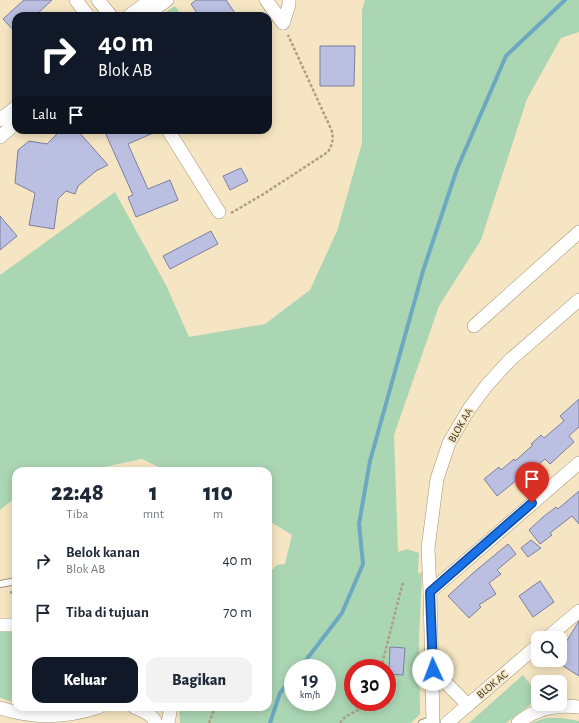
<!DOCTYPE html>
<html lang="id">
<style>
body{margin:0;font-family:"Alegreya Sans",sans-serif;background:#f2f2f3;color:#1f2937;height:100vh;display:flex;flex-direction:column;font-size:15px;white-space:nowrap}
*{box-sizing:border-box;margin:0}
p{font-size:13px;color:#747a83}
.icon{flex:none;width:22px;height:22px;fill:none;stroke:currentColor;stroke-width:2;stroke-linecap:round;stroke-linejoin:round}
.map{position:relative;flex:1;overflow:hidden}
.details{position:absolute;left:12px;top:467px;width:260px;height:244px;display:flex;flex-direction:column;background:#fff;border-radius:12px;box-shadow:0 2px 10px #0003}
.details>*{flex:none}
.top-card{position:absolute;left:12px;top:12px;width:260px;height:122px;border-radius:12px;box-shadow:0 2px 10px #0003;background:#111827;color:#fff;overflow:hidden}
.fabs{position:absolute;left:531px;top:631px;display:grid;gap:8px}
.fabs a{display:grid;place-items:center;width:36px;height:36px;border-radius:8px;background:#fff;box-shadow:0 2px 10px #0003;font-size:20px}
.speed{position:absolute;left:284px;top:659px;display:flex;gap:8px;font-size:20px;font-weight:700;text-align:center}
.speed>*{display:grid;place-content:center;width:52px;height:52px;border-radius:50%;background:#fff;box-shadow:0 2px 10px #0003;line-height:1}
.speed small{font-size:10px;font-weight:400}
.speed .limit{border:6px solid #d22;background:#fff;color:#111}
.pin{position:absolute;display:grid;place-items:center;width:34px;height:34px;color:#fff;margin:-41px -17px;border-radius:50% 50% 50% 0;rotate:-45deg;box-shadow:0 0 4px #0007}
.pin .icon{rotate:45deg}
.me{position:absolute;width:44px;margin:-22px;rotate:358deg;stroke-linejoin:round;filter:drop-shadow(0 0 3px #0008)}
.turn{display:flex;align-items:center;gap:14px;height:84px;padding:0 20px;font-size:18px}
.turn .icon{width:52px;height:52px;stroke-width:2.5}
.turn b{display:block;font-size:28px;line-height:34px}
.then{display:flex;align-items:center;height:38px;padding:0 20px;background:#0003;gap:8px;font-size:15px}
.eta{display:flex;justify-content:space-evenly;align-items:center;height:68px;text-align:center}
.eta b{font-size:24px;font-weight:800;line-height:28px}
.primary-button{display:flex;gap:8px;margin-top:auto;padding:8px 20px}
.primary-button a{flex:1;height:46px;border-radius:12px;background:#111827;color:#fff;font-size:16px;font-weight:800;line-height:46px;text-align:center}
.primary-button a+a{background:#f2f2f3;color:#1f2937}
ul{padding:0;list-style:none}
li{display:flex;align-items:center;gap:12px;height:52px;padding:0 20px}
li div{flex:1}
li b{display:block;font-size:15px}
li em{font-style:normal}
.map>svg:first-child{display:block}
</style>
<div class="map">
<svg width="579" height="723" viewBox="0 0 579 723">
<rect width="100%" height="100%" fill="#f5e5c2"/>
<g fill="#abd6b4" fill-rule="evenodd">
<path d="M365,0H579V32L561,38L527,99L481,240L439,306L394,435L398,552L407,549L419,553L418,574L422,572L419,638L420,714L411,723H180L179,707H268V574L277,565L285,564L292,535L268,520V471H167L142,459L85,471H16V497L0,510V275L115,192L166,285L189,337L265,324L310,290L337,231L362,143V10ZM293,668H327V702H293ZM353,668H387V702H353Z"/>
<polygon points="175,6 182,16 160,16"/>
<polygon points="0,632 16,632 16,703 0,698"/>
<polygon points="523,675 537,693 537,700 506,723 469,723"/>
<polygon points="546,718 562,718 579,721 579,723 531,723"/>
</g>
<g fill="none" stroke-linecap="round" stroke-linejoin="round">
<g stroke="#6ca8c1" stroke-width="4">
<polyline points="300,668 342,613 363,564 359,524 370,461 423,271 457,169 506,56 565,0"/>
<polyline points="270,723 280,693 293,677"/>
</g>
</g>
<g fill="#bbbfe1" stroke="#7c7f9f">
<polygon points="24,0 52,0 35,16 16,16 16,33 3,19"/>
<polygon points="196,0 226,0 237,16 199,16 191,4"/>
<polygon points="320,46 355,46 354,86 320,86"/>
<polygon points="61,130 77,130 108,165 96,171 78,186 75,194 66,191 58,199 54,229 29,225 35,193 15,183 18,150 29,141 47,144"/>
<polygon points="104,130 160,130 128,144 148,189 170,180 178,200 136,217 128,197 133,195"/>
<polygon points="241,168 248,181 230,190 223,176"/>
<polygon points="0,216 17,236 0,250"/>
<polygon points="211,231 218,244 170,269 163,256"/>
<polygon points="579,399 579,427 569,436 574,442 550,464 545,459 529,472 528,471 497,496 484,479 499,467 501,470 514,459 515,461 533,445 531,444 541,435 544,438 564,421 560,416"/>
<polygon points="579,491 579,524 572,516 550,533 552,535 540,544 529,530 543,517 556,507 558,509"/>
<polygon points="531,540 541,548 528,557 521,548"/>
<polygon points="508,544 516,554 497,570 501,574 489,583 496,594 479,605 481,607 469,618 448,596 473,573"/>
<polygon points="540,581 554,602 533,617 519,596"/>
<polygon points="579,621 579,676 560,664 560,652"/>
<polygon points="390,647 405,648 403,675 389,674"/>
</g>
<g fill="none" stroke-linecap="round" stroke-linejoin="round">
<defs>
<g id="lane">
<polyline points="0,584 16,581"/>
<polyline points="422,723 433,719"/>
</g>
<g id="street">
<polyline points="76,0 88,16"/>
<polyline points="98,0 111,16"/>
<polyline points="266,0 283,23"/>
<polyline points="129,16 150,0"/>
<polyline points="145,16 167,0"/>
<polyline points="283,23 289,5 289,0"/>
<polyline points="0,120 16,107"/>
<polyline points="168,130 219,212"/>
<polyline points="0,137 16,123"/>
<polyline points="474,326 579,232"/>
<polyline points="430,592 428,548 437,479 449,443 469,409 487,385 510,360 579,300"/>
<polyline points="0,625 16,625"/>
<polyline points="547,638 579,611"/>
<polyline points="433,670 468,705"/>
<path d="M134,707C143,711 152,714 156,723"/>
<path d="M0,708C35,719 64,718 99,707"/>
<polyline points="168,723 170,712 169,707"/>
<polyline points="433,723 430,592 579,463"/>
<polyline points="447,723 538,645"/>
<path d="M518,723C536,708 556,704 579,707"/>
</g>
</defs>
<use href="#lane" stroke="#a39474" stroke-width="8"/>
<use href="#street" stroke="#a39474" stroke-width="14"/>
<g stroke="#ab9f84" stroke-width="2.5" stroke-dasharray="3 2" stroke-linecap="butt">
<path d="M231,213L262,195L328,152C333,143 334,138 331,129L288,35"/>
<polyline points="10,592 16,594"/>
<polyline points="381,668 403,582"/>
<polyline points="209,723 215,707"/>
<path d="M340,723C348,711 360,713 367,702"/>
</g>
<use href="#lane" stroke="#fff" stroke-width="6"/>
<use href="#street" stroke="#fff" stroke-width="13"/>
</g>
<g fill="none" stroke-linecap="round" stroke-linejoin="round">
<defs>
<polyline id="route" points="433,670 430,592 532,503"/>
</defs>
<use href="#route" stroke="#114b97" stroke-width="10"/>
<use href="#route" stroke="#1a73e8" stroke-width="7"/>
</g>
<g text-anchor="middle" stroke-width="3.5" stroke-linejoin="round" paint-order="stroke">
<g font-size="11" fill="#393325" stroke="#f5e5c2">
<text transform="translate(460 425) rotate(-60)" y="4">BLOK AA</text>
<text transform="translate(492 684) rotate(-40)" y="4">BLOK AC</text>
</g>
</g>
</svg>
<div class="fabs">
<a><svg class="icon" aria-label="search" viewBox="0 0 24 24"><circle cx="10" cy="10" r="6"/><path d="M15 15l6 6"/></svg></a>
<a><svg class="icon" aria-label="layers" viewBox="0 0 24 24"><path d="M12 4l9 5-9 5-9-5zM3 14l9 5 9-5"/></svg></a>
</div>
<div class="speed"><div>19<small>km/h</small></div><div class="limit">30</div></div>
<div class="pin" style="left:532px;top:503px;background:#d93025"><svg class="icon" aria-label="arrive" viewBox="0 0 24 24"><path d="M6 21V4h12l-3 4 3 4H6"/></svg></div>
<svg class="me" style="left:433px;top:670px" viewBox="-20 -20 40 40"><circle r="19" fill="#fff"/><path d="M0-13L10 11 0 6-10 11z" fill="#1a73e8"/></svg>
<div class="top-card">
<div class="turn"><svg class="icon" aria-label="right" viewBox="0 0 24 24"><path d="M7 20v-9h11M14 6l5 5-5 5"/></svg><div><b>40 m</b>Blok AB</div></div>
<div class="then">Lalu<svg class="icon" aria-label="arrive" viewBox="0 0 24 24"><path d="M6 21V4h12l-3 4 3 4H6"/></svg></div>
</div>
<section class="details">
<div class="eta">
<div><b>22:48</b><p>Tiba</p></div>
<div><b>1</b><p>mnt</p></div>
<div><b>110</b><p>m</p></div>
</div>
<ul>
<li><svg class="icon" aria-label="right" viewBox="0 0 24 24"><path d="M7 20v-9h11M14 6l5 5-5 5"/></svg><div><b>Belok kanan</b><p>Blok AB</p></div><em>40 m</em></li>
<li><svg class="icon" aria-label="arrive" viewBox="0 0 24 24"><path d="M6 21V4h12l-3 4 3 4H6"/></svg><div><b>Tiba di tujuan</b></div><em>70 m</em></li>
</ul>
<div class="primary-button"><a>Keluar</a><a>Bagikan</a></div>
</section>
</div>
